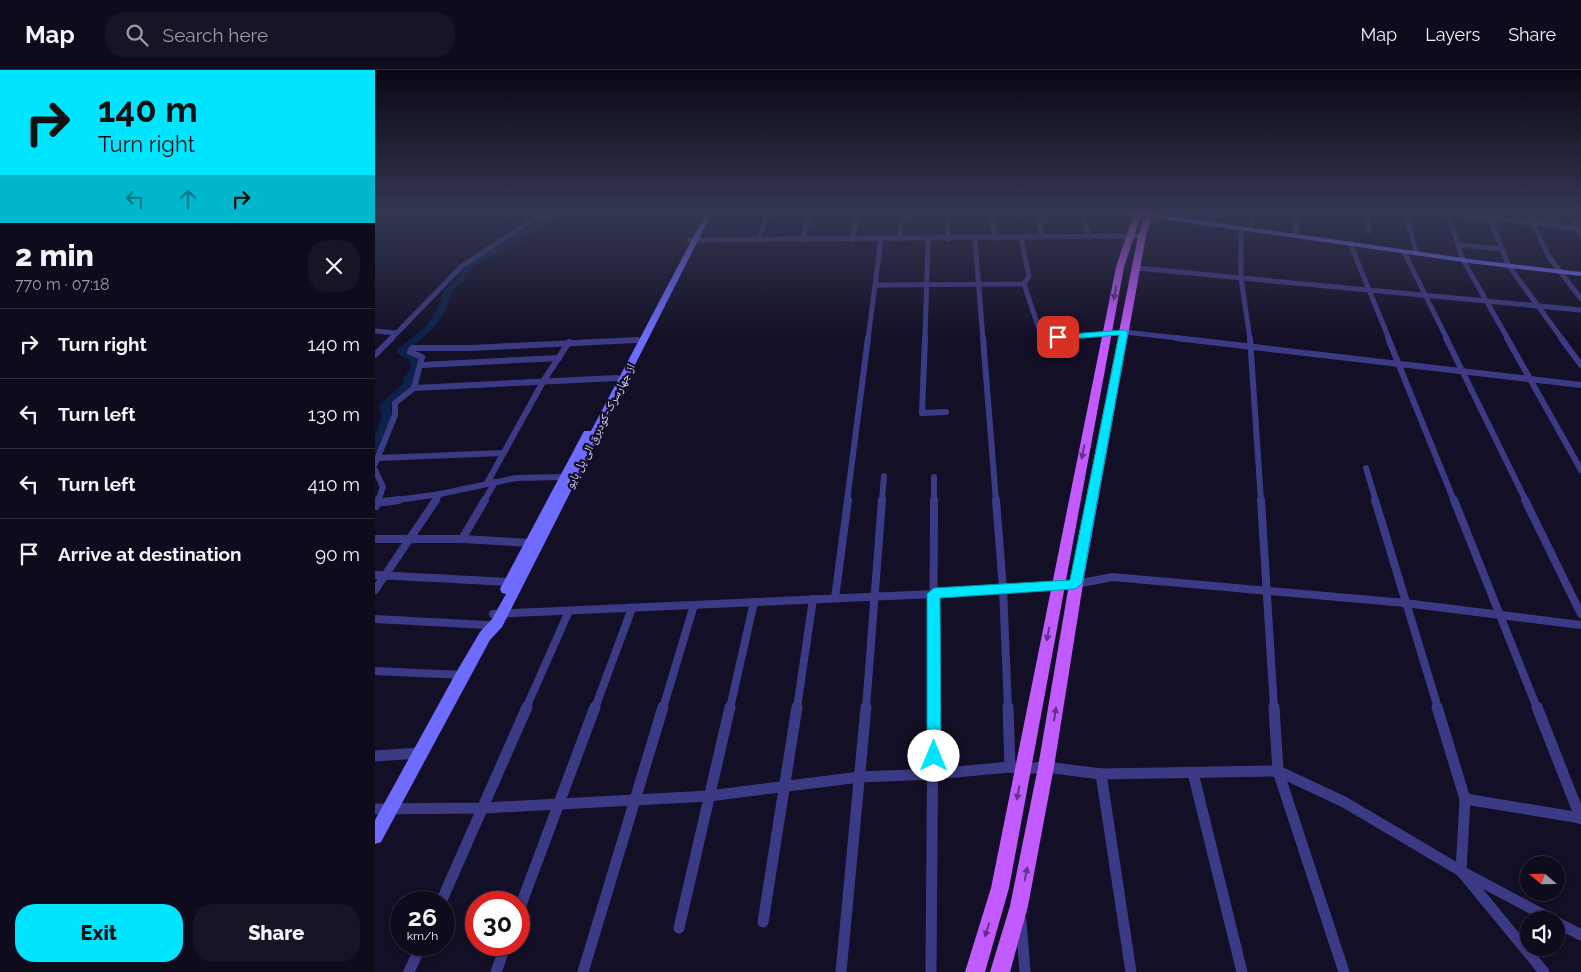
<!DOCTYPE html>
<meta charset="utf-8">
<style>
body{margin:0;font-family:Raleway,"Noto Naskh Arabic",sans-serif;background:#171425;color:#f1f3f6;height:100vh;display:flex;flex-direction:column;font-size:19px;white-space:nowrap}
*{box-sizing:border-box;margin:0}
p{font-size:16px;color:#9b9ba3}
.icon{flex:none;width:28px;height:28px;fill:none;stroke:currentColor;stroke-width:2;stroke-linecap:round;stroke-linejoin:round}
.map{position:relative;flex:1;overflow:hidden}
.sheet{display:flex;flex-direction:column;background:#0e0b1c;width:375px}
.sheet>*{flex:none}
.hud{background:#00e5ff;color:#111;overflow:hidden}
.needle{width:32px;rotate:290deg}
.fabs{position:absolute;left:1145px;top:786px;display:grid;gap:10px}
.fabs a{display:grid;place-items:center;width:45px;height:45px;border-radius:50%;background:#0e0b1c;box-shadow:0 2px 8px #0003,0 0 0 1px #2e2b3b;font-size:25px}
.speed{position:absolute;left:15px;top:821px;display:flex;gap:10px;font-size:25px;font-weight:700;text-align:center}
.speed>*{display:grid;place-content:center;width:65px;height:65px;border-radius:50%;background:#0e0b1c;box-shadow:0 2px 8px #0003,0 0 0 1px #2e2b3b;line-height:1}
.speed small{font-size:12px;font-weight:400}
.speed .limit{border:8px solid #d22;background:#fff;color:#111}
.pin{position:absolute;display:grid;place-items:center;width:42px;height:42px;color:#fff;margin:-21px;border-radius:10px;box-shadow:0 2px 8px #0006}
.me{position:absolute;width:55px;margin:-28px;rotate:0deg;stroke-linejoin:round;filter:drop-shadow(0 0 4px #0008)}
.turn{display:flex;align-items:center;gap:18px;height:105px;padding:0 15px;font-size:22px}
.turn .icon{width:65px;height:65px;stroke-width:2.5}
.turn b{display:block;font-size:35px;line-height:42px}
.lanes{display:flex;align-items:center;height:48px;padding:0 15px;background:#0003;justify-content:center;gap:25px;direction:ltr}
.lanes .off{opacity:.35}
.round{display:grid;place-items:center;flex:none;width:52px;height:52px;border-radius:20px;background:#171425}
.summary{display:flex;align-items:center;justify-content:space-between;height:85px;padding:0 15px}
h1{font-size:30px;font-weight:800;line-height:38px}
.primary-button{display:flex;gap:10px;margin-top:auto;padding:10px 15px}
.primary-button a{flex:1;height:58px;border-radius:20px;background:#00e5ff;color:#111;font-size:20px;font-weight:800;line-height:58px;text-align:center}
.primary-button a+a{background:#171425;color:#f1f3f6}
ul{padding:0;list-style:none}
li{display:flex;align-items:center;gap:15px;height:70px;padding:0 15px;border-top:1px solid #2e2b3b}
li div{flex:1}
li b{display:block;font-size:19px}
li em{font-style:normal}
header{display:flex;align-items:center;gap:30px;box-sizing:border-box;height:70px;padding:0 25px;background:#0e0b1c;border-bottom:1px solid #2e2b3b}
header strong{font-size:24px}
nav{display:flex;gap:28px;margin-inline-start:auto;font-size:18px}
.search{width:350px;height:45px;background:#171425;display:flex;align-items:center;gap:12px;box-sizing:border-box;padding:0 18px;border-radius:20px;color:#9b9ba3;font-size:19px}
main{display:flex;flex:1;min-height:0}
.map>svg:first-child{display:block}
</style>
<header>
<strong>Map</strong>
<div class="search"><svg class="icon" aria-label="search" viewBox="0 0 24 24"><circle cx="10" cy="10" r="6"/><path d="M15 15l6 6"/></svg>Search here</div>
<nav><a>Map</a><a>Layers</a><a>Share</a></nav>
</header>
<main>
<section class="sheet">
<div class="hud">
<div class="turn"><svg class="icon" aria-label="right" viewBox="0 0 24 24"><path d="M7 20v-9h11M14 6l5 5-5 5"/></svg><div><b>140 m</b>Turn right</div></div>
<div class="lanes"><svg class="icon off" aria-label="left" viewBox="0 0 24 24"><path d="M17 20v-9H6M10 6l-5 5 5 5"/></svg><svg class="icon off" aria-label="ahead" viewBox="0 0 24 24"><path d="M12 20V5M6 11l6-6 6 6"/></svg><svg class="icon" aria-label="right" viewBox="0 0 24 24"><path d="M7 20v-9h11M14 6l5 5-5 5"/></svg></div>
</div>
<div class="summary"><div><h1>2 min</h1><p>770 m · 07:18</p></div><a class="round"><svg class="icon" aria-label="close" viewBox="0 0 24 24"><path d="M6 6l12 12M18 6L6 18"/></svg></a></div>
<ul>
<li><svg class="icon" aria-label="right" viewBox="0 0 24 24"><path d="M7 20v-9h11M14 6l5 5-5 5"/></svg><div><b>Turn right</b></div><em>140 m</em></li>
<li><svg class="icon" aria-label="left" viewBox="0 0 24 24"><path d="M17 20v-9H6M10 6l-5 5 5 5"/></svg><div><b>Turn left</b></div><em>130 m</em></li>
<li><svg class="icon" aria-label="left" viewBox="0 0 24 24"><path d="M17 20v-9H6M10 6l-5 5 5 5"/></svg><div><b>Turn left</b></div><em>410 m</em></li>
<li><svg class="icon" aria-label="arrive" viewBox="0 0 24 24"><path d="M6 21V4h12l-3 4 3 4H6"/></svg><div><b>Arrive at destination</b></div><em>90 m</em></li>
</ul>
<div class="primary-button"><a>Exit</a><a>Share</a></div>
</section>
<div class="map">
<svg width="1206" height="902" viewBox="0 0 1206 902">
<rect width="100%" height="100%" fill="#130f26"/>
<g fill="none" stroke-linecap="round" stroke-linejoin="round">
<path fill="#0c2248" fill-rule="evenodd" d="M175,143H183L156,165L98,197L87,213L76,222C71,251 53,264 32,281L42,285L46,299L39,307L37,316L15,337L17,347L6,383L0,387V366L7,347L4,336L28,313L29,306L36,298L34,289L22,284V280L53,254L66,232L68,221L81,209L92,193L150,161Z"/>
<g stroke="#3d3a85" stroke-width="5">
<polyline points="572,143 573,169"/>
<polyline points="617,143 620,168"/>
<polyline points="662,143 667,167"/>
<polyline points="707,143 714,167"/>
<polyline points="838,143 839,154"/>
<polyline points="918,143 922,150 920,165"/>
<polyline points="991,143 994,161"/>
<polyline points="1031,143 1041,183"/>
<polyline points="1073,143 1083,175"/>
<polyline points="1080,143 1206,159"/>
<polyline points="1153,143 1174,187 1206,229"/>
<polyline points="1194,143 1206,165"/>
<polyline points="1113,144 1127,179"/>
<polyline points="866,158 866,208 875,269"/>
<polyline points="875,159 878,143"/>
<polyline points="646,168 654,206 649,214 667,268 749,262 812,269"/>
<polyline points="524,169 528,143"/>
<polyline points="600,169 608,269"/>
<polyline points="314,170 767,166"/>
<polyline points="383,170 393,143"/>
<polyline points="427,170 436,143"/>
<polyline points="477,170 482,143"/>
<polyline points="975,173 1014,269"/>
<polyline points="1029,182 1072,269"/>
<polyline points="761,198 1206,240"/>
<polyline points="500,215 649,214"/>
<polyline points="0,261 21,263"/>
<polyline points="16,269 87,196 168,143"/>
<polyline points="493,269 506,169"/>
<polyline points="550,269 553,169"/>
<polyline points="1133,269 1088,190 1083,175 1127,179 1134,196 1187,269"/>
</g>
<g stroke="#3d3a85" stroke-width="6">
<polyline points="550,268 547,343 571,342"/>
<polyline points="608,268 621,431"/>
<polyline points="801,268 1206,315"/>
<polyline points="875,268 886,431"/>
<polyline points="1013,268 1079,431"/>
<polyline points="1071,268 1151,431"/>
<polyline points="1132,268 1206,400"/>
<polyline points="1186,268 1206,295"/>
<polyline points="0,285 17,268"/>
<polyline points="47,295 184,288"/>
<polyline points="39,318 242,308"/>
<polyline points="3,388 128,383"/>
<polyline points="0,394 20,345 20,333 39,318 47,287 35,282 37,278 95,278 262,270"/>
<polyline points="991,398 1001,431"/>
<polyline points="0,400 8,417 3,431"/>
<polyline points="112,413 169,310 194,272"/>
<polyline points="15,431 65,424 141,408 190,407"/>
<polyline points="60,431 65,424"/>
<polyline points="109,431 120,412"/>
<polyline points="472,431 493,268"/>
<polyline points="507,431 509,406"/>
<polyline points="559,431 559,407"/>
</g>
<g stroke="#3d3a85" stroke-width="8">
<polyline points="621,430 628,519 633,638"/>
<polyline points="886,430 899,638"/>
<polyline points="1000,430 1063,638"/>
<polyline points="1079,430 1162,638"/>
<polyline points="1150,430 1206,544"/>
<polyline points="0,433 24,430"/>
<polyline points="1,436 3,430"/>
<polyline points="0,469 87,469 155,473"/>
<polyline points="87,469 110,430"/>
<polyline points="0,505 135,512"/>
<polyline points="0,520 61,430"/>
<polyline points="460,528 473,430"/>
<polyline points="118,544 559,524 701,514 738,507 1030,533 1206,555"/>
<polyline points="0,549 112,555"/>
<polyline points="0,601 87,605"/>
<polyline points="151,638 194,541"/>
<polyline points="220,638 257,538"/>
<polyline points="288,638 319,535"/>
<polyline points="355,638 379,532"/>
<polyline points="422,638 438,529"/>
<polyline points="491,638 507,430"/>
<polyline points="558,638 559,430"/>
</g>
<g stroke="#3d3a85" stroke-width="11">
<polyline points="633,637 635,697"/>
<polyline points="899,637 903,701 969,902"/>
<polyline points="1062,637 1090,729 1086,801 1169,902"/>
<polyline points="1162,637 1206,749"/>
<polyline points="0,686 44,683"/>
<polyline points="818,703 867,902"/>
<polyline points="726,704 756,902"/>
<polyline points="1090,729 1206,748"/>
<polyline points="0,739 109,738 334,726 485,707 559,704 635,697 647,699 671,697 726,704 903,701 969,732 1086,801 1178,850"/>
<polyline points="66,832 152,637"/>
<polyline points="144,840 220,637"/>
<polyline points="646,851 650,902"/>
<polyline points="388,852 422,637"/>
<polyline points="1181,852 1206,865"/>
<polyline points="304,858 355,637"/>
<polyline points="34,902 46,875"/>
<polyline points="121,902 131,875"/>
<polyline points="208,902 288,637"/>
<polyline points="466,902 491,637"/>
<polyline points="556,902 558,637"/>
</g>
<g fill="#6f6bff" fill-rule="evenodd">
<polygon points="331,143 337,143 127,557 115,570 6,772 0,774 0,750 82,601 105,562 117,549 131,524 127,523 125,519 127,515 208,363 209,361 216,361"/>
<polygon points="724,143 774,143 1102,190 1206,202 1206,206 1102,194 774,147 727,145"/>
</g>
<g fill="#c25bff" fill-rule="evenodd">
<polygon points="759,143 767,143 749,197 634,818 610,902 590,902 616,818 741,197"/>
<polygon points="771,143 779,143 771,166 708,514 679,697 653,836 635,902 615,902 635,836 663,697 694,514 763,166"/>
</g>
</g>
<defs><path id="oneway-solid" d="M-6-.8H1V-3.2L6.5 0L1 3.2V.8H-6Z" transform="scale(1.25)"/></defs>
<g fill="#623188">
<use href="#oneway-solid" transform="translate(740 223) rotate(101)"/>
<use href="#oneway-solid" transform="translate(708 382) rotate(101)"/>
<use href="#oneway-solid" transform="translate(673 564) rotate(101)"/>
<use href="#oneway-solid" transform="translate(680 644) rotate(-81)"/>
<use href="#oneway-solid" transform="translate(643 723) rotate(101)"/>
<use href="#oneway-solid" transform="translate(651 804) rotate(-79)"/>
<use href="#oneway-solid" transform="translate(612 860) rotate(107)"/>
</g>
<linearGradient id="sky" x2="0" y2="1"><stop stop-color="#0a0815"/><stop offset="0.53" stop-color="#333752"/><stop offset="1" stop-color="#333752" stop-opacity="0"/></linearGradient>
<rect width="1206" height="269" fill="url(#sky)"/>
<polygon fill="#00e5ff" stroke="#0095a6" points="749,260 753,262 707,514 700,519 565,528 566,686 564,691 559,693 554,691 552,686 552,524 559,518 695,510 744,265 683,270 679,267 683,265"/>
<g text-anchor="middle" stroke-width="4.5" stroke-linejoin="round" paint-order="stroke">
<g font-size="12" fill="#d9d4ff" stroke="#130f26">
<text transform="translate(225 356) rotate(-63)" y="4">از جهارسرک-کودبرق الی پل بایو</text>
</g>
</g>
</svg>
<div class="fabs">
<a><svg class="needle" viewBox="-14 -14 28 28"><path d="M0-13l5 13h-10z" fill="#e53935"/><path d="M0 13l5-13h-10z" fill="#9b9ba3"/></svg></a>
<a><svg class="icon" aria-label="sound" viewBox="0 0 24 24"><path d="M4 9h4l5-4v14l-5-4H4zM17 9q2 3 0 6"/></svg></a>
</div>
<div class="speed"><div>26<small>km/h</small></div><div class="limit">30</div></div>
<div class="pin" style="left:683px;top:267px;background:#d93025"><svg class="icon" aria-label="arrive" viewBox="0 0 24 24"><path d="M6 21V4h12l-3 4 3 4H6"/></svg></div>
<svg class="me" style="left:559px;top:686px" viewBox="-20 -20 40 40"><circle r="19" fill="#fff"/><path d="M0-13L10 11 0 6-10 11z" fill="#00e5ff"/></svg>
</div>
</main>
